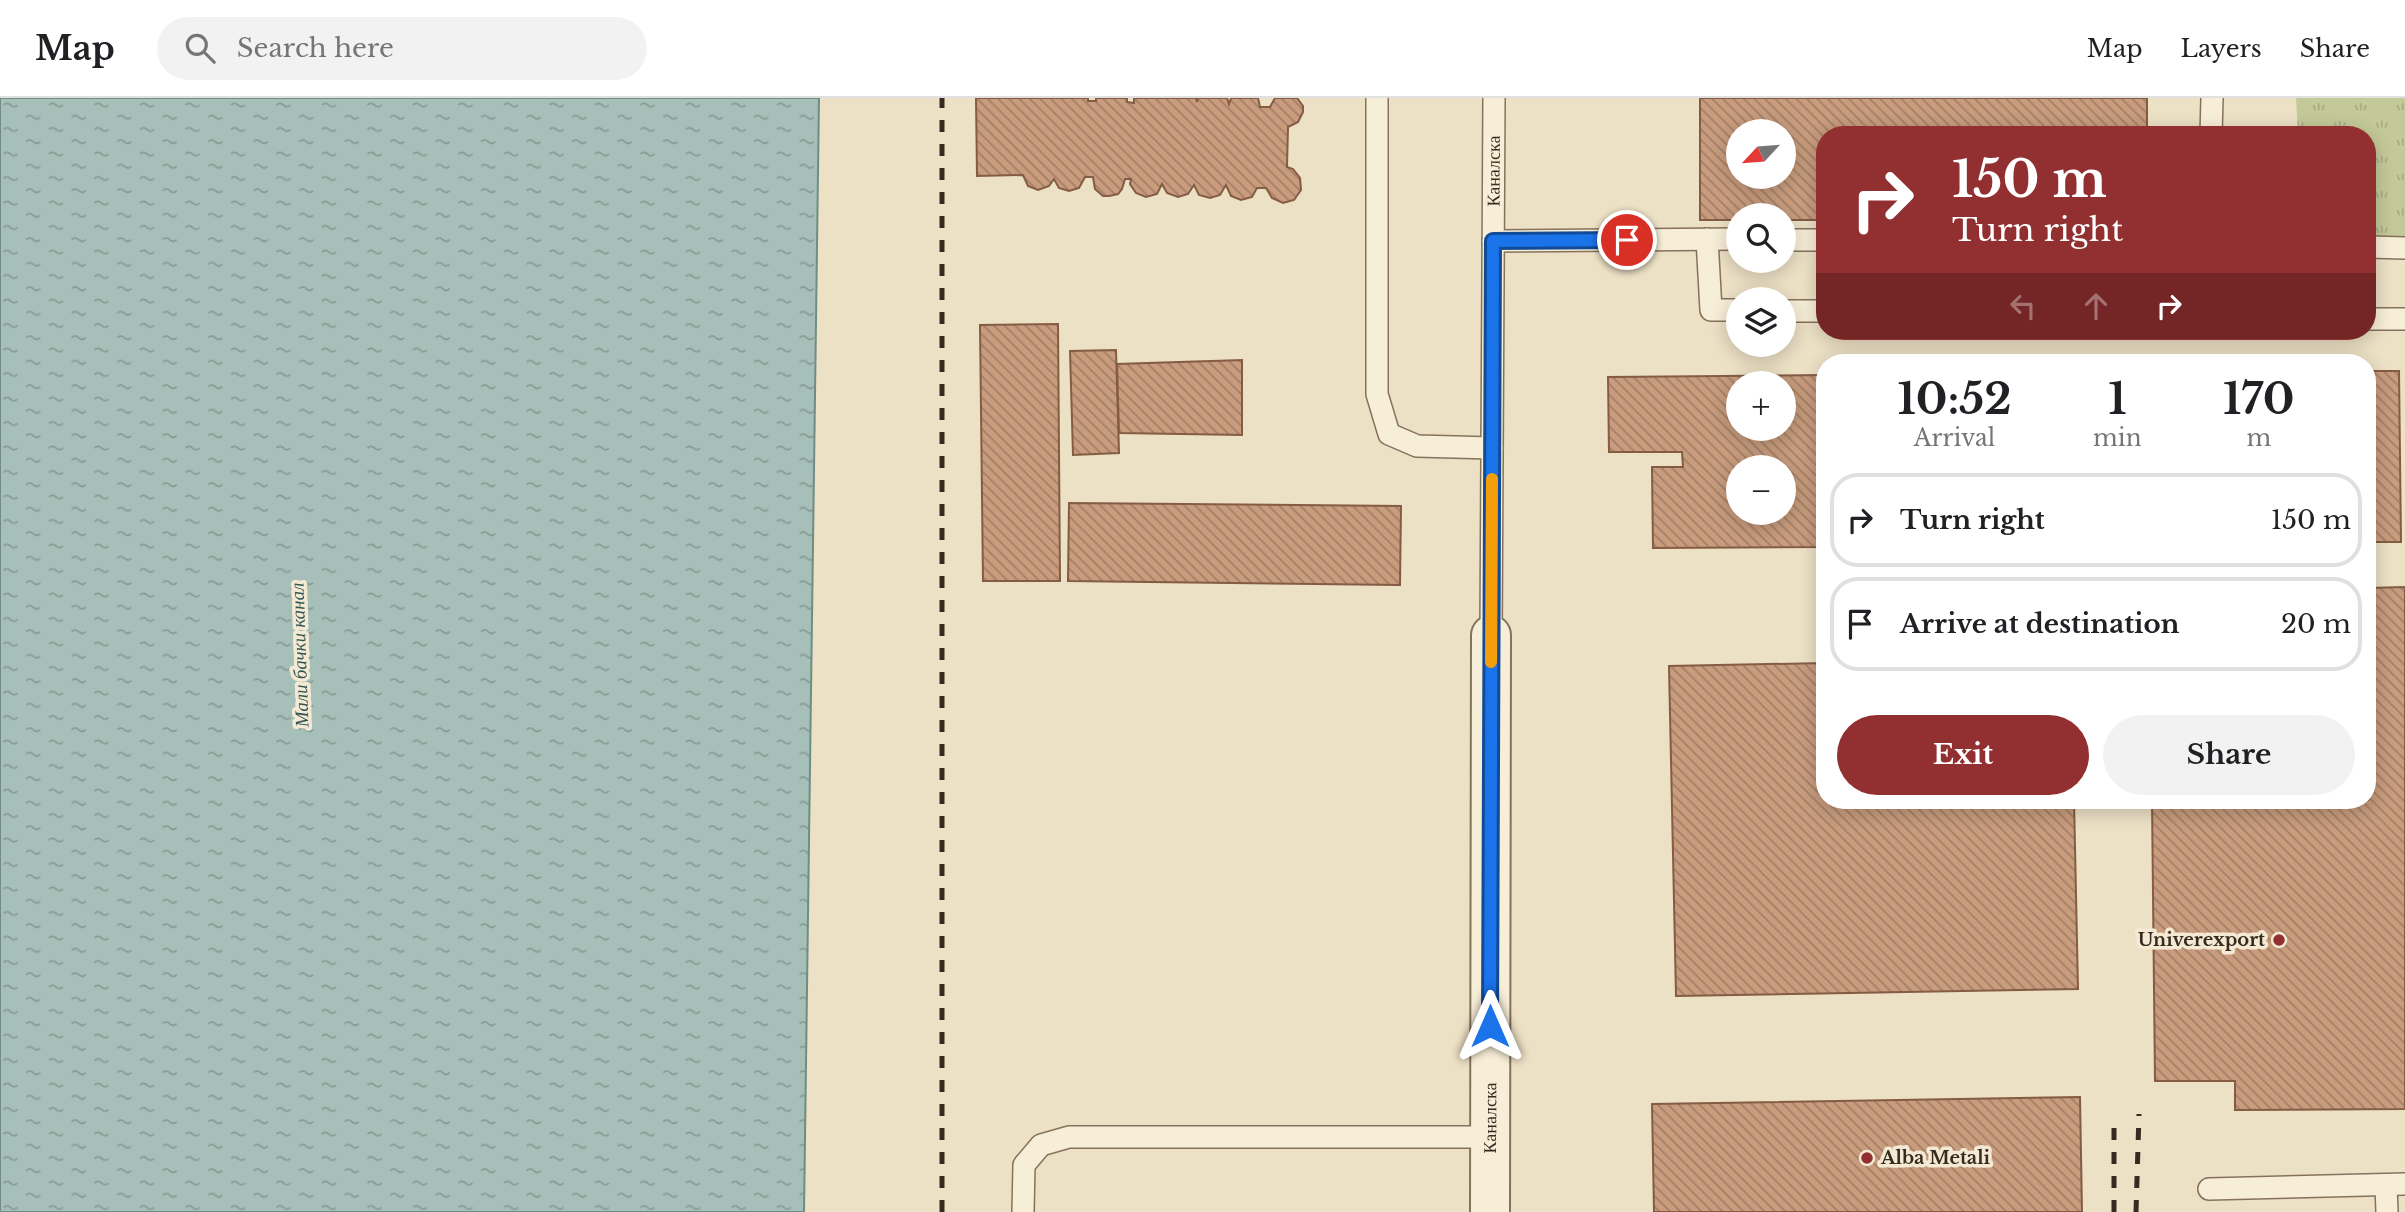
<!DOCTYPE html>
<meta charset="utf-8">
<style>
body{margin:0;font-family:"Libre Baskerville",serif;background:#f2f2f2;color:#202124;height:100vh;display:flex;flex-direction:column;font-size:26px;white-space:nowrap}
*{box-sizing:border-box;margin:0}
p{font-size:23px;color:#757577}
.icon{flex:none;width:38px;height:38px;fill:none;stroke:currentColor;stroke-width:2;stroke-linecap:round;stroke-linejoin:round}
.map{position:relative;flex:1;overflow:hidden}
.drawer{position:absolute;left:1816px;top:256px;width:560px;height:455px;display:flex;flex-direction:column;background:#fff;border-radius:28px;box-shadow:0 4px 18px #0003}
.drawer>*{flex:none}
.guide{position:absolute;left:1816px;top:28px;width:560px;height:214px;border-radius:28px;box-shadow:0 4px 18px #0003;background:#922f30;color:#fff;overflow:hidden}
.needle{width:46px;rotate:244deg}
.controls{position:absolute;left:1726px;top:21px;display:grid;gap:14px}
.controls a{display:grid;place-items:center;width:70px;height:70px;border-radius:50%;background:#fff;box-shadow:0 4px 18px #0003;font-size:35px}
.pin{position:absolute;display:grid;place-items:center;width:60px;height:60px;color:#fff;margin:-30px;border:4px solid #fff;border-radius:50%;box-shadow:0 2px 7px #0007}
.me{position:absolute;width:77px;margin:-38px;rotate:0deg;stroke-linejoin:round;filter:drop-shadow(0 0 5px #0008)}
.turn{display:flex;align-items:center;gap:24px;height:147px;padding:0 21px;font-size:32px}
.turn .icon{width:91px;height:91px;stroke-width:2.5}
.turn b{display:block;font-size:49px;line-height:60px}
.lanes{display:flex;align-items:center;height:66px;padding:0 21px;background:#0003;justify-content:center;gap:35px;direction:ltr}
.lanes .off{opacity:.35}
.eta{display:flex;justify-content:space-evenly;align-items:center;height:119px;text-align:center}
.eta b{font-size:42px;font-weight:700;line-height:49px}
.action{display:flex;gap:14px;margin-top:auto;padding:14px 21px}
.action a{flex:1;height:80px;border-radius:42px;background:#922f30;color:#fff;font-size:28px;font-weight:700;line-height:80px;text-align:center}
.action a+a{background:#f2f2f2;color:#202124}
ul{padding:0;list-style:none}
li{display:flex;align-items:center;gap:21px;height:94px;margin:0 14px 10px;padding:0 7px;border:4px solid #e0e0e0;border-radius:28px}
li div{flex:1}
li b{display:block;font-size:26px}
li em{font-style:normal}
header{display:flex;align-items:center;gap:42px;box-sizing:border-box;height:98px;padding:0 35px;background:#fff;border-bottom:2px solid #e0e0e0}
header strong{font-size:33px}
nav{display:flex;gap:38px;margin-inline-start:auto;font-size:24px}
.search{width:490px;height:63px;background:#f2f2f2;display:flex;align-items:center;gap:18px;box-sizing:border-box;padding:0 24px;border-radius:38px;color:#757577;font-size:26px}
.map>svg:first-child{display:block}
</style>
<header>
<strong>Map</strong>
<div class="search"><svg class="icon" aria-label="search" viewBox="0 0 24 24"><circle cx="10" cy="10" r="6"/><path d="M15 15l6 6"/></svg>Search here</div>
<nav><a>Map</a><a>Layers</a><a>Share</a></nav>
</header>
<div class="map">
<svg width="2405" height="1114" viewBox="0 0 2405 1114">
<defs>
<pattern id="grass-tufts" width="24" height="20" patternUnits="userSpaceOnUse" patternTransform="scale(1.75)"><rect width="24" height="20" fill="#c4c999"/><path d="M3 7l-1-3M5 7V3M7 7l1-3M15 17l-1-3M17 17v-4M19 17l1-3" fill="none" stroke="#a9ad83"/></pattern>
<pattern id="water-ripples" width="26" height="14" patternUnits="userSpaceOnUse" patternTransform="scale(1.75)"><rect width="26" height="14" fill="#a6bfb8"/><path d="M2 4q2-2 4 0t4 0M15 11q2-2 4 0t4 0" fill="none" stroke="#889b95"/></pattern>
<pattern id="building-back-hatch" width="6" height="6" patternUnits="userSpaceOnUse" patternTransform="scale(1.75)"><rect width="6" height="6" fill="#c89c7d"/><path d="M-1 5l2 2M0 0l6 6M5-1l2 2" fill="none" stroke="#a37f66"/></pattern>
</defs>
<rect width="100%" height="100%" fill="#ece0c5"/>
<polygon fill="url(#grass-tufts)" points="2296,0 2405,0 2405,138 2368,138 2368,37 2298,37"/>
<polygon fill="url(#water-ripples)" stroke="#6e8d85" stroke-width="2" points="0,0 819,0 804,1114 0,1114"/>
<g fill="url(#building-back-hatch)" stroke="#845c43" stroke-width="2" fill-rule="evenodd">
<polygon points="976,0 1088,0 1088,3 1096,3 1096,0 1127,0 1127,4 1134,5 1134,0 1196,0 1197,4 1198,0 1227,0 1229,6 1231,0 1258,0 1260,9 1270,9 1275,0 1297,0 1303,8 1303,14 1298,24 1288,29 1287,69 1293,71 1300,80 1301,92 1294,102 1283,105 1272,100 1266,90 1257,90 1252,99 1241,102 1231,98 1226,87 1220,97 1210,100 1199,97 1194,87 1188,96 1178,99 1167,95 1162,86 1157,96 1146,99 1136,95 1130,86 1131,81 1125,81 1122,91 1118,96 1109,98 1103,98 1095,91 1093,79 1085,79 1079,90 1069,93 1059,90 1054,81 1049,88 1038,92 1028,88 1023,77 977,78"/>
<path d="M1700,0H2147V37H1825V122H1783V117H1738V122H1700ZM1738,33H1783V79H1738Z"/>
<polygon points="1058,226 1060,483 983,483 980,227"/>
<polygon points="1116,252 1119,355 1073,357 1070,253"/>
<polygon points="1242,262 1242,337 1119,335 1117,266"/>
<polygon points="2368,273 2399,273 2401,444 2368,444"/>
<path d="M1825,277V449L1653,450L1652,369H1683L1682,354H1609L1608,279ZM1738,285H1783V331H1738ZM1738,369H1783V415H1738Z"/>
<polygon points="1069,405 1401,408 1400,487 1068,483"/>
<polygon points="2405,489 2405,1011 2235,1012 2235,983 2155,983 2152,702 2368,702 2368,490"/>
<polygon points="1825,565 1825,702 2074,702 2078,891 1676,898 1669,568"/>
<polygon points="2080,999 2082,1114 1654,1114 1652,1006"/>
</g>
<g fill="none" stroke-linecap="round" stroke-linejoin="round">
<defs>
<g id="service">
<polyline points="1377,0 1377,296 1389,336 1417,348 1492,350"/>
<polyline points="2211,37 2212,0"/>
<polyline points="1707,141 1711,212 1738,212"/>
<polyline points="1783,142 1825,142"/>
<polyline points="1493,143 1738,141"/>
<polyline points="2368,149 2405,150"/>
<polyline points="1783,213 1825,213"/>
<polyline points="2368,221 2405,221"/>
<path id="s1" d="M1491,537L1494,0"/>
<polyline points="2386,1087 2387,1114"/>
<polyline points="2209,1091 2405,1086"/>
<polyline points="1023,1114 1024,1067 1041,1047 1069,1039 1490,1039"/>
</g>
<g id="minor">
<path id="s2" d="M1490,1114L1491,537"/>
</g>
</defs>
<use href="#service" stroke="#86725c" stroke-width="24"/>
<use href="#minor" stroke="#86725c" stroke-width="42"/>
<use href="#service" stroke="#f7eed8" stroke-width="21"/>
<use href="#minor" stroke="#f7eed8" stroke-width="38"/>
<g stroke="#372a1f" stroke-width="5" stroke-dasharray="12 12" stroke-linecap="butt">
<polyline points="942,1114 942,0"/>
<polyline points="2114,1114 2114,1023"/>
<polyline points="2136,1114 2139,1016"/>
</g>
</g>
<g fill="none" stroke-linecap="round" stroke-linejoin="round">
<defs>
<polyline id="route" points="1490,928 1493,143 1627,142"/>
</defs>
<use href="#route" stroke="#114b97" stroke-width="18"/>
<use href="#route" stroke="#1a73e8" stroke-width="12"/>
<polyline stroke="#f59e0b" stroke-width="12" points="1491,564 1492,381"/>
</g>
<g fill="#922f30" stroke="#f4ead4" stroke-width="2.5">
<circle cx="2279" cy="842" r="7"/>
<circle cx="1867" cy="1060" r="7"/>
</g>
<g text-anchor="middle" stroke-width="7" stroke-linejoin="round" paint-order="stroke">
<g font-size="18" fill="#372a1f" stroke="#f4ead4">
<text dy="6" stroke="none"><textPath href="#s1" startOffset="464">Каналска</textPath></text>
<text dy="6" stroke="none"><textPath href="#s2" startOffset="94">Каналска</textPath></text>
</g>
<g font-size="18" font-weight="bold" fill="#372a1f" stroke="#f4ead4" text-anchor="end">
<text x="2265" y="848">Univerexport</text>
<text x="1881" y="1066" text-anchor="start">Alba Metali</text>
</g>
<g font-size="19" font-style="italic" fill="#2f5653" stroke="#f4ead4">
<text transform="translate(299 557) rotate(-92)" y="7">Мали бачки канал</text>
</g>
</g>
</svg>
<div class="controls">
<a><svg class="needle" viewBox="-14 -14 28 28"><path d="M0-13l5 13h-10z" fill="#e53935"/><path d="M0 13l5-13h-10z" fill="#757577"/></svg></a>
<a><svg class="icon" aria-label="search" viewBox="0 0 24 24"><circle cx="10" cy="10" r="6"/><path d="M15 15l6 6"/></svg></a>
<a><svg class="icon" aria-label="layers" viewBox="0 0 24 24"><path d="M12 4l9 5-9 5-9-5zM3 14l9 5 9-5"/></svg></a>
<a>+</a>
<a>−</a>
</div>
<div class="pin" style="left:1627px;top:142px;background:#d93025"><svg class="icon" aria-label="arrive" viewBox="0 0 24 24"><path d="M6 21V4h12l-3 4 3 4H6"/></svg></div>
<svg class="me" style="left:1490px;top:928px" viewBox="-20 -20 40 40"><path d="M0-17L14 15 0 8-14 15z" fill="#1a73e8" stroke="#fff" stroke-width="4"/></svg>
<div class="guide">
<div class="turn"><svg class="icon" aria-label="right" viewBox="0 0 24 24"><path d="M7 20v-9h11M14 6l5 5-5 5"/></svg><div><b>150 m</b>Turn right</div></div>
<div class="lanes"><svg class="icon off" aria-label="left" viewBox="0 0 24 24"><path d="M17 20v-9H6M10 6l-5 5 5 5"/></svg><svg class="icon off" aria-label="ahead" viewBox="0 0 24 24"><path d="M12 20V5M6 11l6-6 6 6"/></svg><svg class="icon" aria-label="right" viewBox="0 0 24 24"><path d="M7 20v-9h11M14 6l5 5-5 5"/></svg></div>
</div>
<section class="drawer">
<div class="eta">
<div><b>10:52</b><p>Arrival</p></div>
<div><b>1</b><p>min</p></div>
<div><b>170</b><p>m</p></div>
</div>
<ul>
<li><svg class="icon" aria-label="right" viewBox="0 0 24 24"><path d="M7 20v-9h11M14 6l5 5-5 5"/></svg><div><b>Turn right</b></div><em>150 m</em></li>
<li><svg class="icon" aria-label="arrive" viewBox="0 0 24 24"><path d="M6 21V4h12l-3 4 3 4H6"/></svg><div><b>Arrive at destination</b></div><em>20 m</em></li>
</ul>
<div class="action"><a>Exit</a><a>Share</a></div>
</section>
</div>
